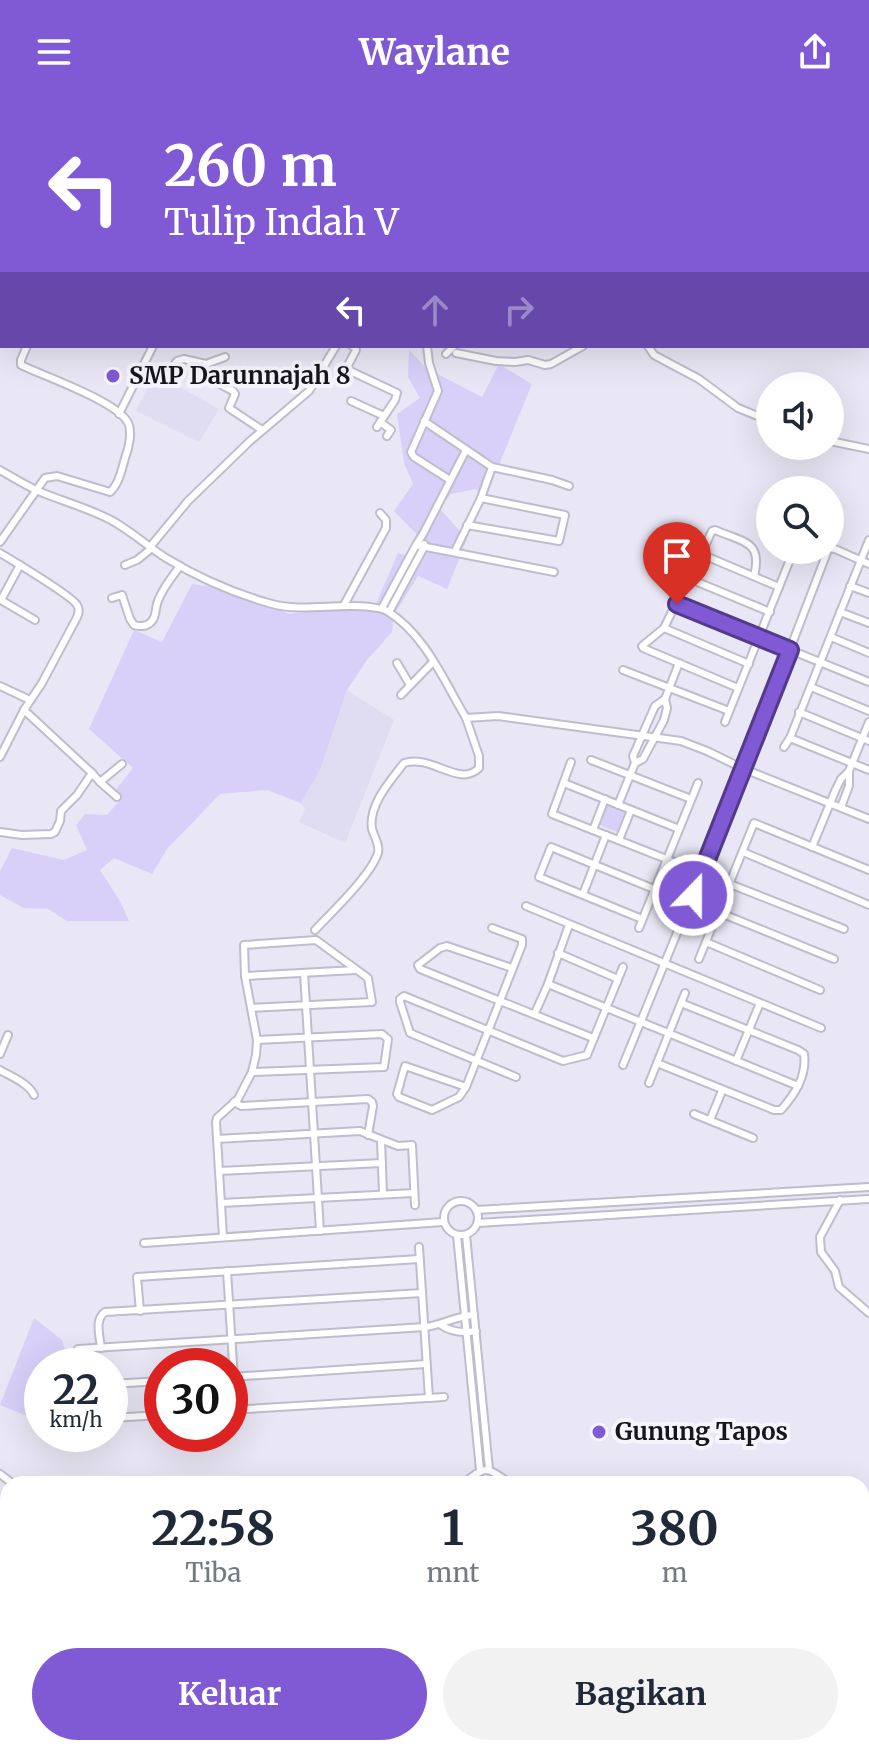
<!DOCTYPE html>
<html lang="id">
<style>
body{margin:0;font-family:Merriweather,serif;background:#f2f2f3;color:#1f2937;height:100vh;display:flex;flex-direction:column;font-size:30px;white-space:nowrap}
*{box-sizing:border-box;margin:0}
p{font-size:26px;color:#747a83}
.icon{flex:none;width:44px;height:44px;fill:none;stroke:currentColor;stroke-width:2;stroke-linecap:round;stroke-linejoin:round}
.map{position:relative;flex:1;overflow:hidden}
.sheet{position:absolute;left:0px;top:1372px;width:870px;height:280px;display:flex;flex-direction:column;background:#fff;border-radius:24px 24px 0 0;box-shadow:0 8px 32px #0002}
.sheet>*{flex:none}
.guide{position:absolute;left:0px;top:0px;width:870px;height:244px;box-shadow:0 8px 32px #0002;background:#7f5ad4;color:#fff;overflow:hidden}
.buttons{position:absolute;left:756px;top:268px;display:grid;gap:16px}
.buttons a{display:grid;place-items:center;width:88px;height:88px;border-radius:50%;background:#fff;box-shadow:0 8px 32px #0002;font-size:40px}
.speed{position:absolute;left:24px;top:1244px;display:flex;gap:16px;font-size:40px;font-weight:700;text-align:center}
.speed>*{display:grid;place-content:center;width:104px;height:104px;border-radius:50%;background:#fff;box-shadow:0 8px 32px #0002;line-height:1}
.speed small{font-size:20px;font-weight:400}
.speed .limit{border:12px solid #d22;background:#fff;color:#111}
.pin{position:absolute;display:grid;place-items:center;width:68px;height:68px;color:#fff;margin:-82px -34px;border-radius:50% 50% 50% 0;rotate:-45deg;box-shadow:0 0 8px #0007}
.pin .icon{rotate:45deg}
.me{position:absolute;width:88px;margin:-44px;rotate:22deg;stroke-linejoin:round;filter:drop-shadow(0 0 6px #0008)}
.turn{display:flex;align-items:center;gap:28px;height:168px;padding:0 32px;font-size:36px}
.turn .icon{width:104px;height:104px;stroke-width:2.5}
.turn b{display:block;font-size:56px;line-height:68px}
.lanes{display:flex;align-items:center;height:76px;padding:0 32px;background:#0003;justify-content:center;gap:40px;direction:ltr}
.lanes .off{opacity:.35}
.eta{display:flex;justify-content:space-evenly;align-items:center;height:136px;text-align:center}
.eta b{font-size:48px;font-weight:700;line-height:56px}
.primary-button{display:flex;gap:16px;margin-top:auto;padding:16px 32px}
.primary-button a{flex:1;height:92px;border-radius:48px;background:#7f5ad4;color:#fff;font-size:32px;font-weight:700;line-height:92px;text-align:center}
.primary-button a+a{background:#f2f2f3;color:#1f2937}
header{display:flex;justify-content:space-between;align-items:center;height:104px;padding:0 32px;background:#7f5ad4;color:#fff;font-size:36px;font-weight:700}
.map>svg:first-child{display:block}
</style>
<header><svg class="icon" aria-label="menu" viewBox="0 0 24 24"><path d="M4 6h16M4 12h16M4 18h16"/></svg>Waylane<svg class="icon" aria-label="share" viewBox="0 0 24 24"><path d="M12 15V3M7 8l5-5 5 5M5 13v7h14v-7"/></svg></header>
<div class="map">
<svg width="869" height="1652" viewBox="0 0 869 1652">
<rect width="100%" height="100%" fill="#e9e7f5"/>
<g fill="#e0dcf2">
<polygon points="0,63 2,63 2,214 0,213"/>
<polygon points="155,269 219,305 199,338 136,307"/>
<polygon points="347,586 394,616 345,739 299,718 305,705 301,699 320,666"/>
</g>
<g fill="#d8d0f9">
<polygon points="409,246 426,264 482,293 499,260 532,280 485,395 476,385 451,390 439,404 467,435 447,485 418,472 394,511 392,528 367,556 347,586 320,666 301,699 267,686 220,690 167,745 152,770 114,754 100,766 120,797 129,817 67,817 48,805 24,804 0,791 0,767 12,744 64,756 87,746 76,721 85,710 107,711 120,696 114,688 133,664 89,625 134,526 162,538 192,480 241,487 289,510 352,503 373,507 398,449 419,455 429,443 394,407 413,380 404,359 397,310 420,294 408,273"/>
<polygon points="607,701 625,708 617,728 599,721"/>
<polygon points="34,1214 62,1236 70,1262 42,1262 42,1318 0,1301"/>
<polygon points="289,1644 390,1644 395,1646 395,1652 295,1652"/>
</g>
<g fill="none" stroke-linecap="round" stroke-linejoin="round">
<defs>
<g id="street">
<polyline points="813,0 814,2"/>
<polyline points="74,2 76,0"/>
<polyline points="868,75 869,75"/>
<polyline points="0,172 2,167"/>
<polyline points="0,208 2,209"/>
<polyline points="352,242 355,243 356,246 346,265 397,289 395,296 377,323"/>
<polyline points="427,242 429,259 438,287 411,348 414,353 450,376"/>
<polyline points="648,242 654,251 699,275 738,304 770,317"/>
<polyline points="456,249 496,257 515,258 528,256 545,261 551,260 583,242"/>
<polyline points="446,250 454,242"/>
<polyline points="225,253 206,260 205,272 233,287 235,290 229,304 262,326"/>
<polyline points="173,262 177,257 184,255 206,260"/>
<polyline points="351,297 384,312"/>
<polyline points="119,310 153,242"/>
<polyline points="424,317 492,363"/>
<polyline points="380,318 391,326 387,332"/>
<polyline points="830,337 869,345"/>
<path d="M0,366C12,373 25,381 38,387C62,397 88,404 111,416C131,427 147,442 166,454C199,474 236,490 272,500C301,508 339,499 370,503C376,504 382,504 387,507C425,530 444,577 466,614L498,612L681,637L707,647L744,665L869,715"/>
<polyline points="467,421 559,437 565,411 481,394"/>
<path d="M0,438L45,374L57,372L110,388C119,380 122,365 125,354C129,344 133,326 127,317C113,296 46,273 21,261V256L27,242"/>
<polyline points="416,441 554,468"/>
<polyline points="150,443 188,397 250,337 309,287 336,242"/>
<polyline points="830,444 835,445 869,460"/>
<polyline points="455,447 481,394 492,363 552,376 569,382"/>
<path d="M0,449C13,457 71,491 77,501C81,507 77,514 74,519L42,579L24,606L0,653"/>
<polyline points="701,450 779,483"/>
<polyline points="20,461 1,496 35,516"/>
<polyline points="125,461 137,456 152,444"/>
<path d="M690,475L710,431L712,427L715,426C743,438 763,437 754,472"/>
<polyline points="850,482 869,489"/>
<path d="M112,494L122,491L130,515L134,521C141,523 147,523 152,517C157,511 155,503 158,497C162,485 172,473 180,462"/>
<polyline points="677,500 869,578"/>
<polyline points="344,501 386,424 386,416 380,409"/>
<polyline points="382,504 416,441 423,430 466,346"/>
<polyline points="389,508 424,443 424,440"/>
<polyline points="840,508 869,519"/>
<polyline points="664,524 686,479 690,475 770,508"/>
<polyline points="831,533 869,549"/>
<polyline points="397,559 410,581"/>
<polyline points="623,566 729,607"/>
<polyline points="0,582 30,596"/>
<polyline points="811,583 869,607"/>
<polyline points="738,584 643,544 642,542 664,524 749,560"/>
<polyline points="401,591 433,558"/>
<polyline points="799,608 869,637"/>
<polyline points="725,618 789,458"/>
<polyline points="790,634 869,666"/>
<polyline points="784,643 790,634 869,436"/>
<polyline points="591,656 691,695"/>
<polyline points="571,658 552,710 844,825"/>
<polyline points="635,659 643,655 664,616 667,604 665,595"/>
<polyline points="92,669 100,678 122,660"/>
<polyline points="100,678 117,693"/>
<polyline points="564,679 679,725"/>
<polyline points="618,701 635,659 633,652 655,602 665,595 679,559"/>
<polyline points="841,703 849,682 849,667"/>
<polyline points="593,726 605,695"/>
<polyline points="0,728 22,731 51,730 55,728 60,717 61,707 77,691 92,669 24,606"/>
<polyline points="619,736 631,706"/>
<polyline points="812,743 836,685 841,675 849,667 869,618"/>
<polyline points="743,748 869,801"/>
<polyline points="583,790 606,731"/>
<polyline points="526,802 821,924"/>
<polyline points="718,808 834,855"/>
<polyline points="642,815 539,773 551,743 654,785"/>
<polyline points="639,824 698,679"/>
<path d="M315,826C332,808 371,771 378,749C380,740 374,733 372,725C368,701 391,676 404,659C432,650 459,684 479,664V652L466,614"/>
<polyline points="706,838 820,886"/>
<polyline points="558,849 618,875"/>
<polyline points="699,855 754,719 869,766"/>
<polyline points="512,864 447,842 440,844 418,861 420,865 593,934"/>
<polyline points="304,869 320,1127"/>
<polyline points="245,872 356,866"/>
<polyline points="548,880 798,982"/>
<polyline points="535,909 548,880 569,821"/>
<polyline points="0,950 8,931"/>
<polyline points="736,957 760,899"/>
<path d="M657,959L774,1006H781C795,990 807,972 804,950L798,946L681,899"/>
<polyline points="623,961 744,665 828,446"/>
<path d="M0,966C12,973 28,979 34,991"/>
<polyline points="252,968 384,963 388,935 382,930 257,936"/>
<polyline points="516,973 410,929 400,898 400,895 404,892 563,957 587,951 623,863"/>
<polyline points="649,979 685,889"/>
<polyline points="466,983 405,962 397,990 399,993 432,1006 459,993 466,983 522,841 522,835 492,824"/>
<polyline points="234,998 241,1002 368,995 372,998 373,1002 368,1031"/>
<polyline points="694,1010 753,1034"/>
<polyline points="710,1016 722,987"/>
<polyline points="217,1035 360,1027 398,1042 412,1041 415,1101"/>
<polyline points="381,1036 383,1090"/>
<polyline points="219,1067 382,1059"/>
<polyline points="840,1096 820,1133 821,1148 835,1167 839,1183 869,1209"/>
<circle cx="461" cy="1114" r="17"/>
<polyline points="221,1099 414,1089"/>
<polyline points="476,1106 869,1083"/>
<polyline points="478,1119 869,1095"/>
<polyline points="457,1131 480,1366"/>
<polyline points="466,1131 489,1365"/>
<polyline points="223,1133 216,1018 217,1014 238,995 252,968 256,951 257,936 245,872 244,841 316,836 368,874 372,898 251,904"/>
<polyline points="144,1139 443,1118"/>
<polyline points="419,1143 429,1294"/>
<polyline points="227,1167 236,1306"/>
<polyline points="140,1207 137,1173 419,1155"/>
<path d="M441,1221C451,1228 464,1229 476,1227"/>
<path d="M101,1244C100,1232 94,1216 105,1208L422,1189"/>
<path d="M78,1262V1245L425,1223C442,1221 456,1212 474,1211"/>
<polyline points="230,1273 426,1260"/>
<polyline points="110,1280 162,1277"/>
<polyline points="230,1306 444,1293"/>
<polyline points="110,1314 162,1311"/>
<polyline points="0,1370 13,1380"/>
<path d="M463,1380C487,1360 486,1363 511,1380"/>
<polyline points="0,1411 8,1417"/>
<polyline points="0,1471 8,1461"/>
<polyline points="8,1555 4,1573 8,1576"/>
<polyline points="0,1630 5,1611 8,1586"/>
<polyline points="146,1644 157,1652"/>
<polyline points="486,1644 486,1652"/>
<polyline points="34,1652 51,1652"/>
<polyline points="59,1652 64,1649 67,1644"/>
<polyline points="128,1652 130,1644"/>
<polyline points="506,1652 506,1644"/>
</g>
</defs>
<use href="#street" stroke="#bfbdcb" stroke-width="10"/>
<use href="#street" stroke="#fff" stroke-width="6"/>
</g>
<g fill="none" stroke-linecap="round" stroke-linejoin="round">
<defs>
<polyline id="route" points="677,500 790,546 693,791"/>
</defs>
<use href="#route" stroke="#533a8a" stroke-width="20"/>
<use href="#route" stroke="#7f5ad4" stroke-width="14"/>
</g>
<g fill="#7f5ad4" stroke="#f6f5fd" stroke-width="3">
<circle cx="113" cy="272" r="8"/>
<circle cx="599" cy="1328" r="8"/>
</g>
<g text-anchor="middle" stroke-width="8" stroke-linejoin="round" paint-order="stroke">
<g font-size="24" font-weight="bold" fill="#17161a" stroke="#f6f5fd" text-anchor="start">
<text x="129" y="280">SMP Darunnajah 8</text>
<text x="615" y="1336">Gunung Tapos</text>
</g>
</g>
</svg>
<div class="buttons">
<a><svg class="icon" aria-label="sound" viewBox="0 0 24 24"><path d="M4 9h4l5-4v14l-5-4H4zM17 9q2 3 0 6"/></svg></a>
<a><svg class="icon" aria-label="search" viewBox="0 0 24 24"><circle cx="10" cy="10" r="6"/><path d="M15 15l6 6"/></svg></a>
</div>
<div class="speed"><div>22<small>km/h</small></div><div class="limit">30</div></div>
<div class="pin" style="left:677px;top:500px;background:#d93025"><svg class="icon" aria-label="arrive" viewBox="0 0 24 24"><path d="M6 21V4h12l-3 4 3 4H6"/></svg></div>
<svg class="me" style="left:693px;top:791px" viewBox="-20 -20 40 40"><circle r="17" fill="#7f5ad4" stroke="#fff" stroke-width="3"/><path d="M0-11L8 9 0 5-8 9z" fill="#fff"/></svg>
<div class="guide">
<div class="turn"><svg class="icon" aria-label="left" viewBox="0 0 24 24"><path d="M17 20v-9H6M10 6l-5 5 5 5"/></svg><div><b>260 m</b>Tulip Indah V</div></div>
<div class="lanes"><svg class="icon" aria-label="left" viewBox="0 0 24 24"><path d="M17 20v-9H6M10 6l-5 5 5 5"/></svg><svg class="icon off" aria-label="ahead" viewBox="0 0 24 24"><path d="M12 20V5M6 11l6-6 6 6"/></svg><svg class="icon off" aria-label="right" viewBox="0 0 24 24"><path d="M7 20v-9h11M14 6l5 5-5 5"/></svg></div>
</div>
<section class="sheet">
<div class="eta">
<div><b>22:58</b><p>Tiba</p></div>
<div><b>1</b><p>mnt</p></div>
<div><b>380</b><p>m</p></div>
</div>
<div class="primary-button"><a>Keluar</a><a>Bagikan</a></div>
</section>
</div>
